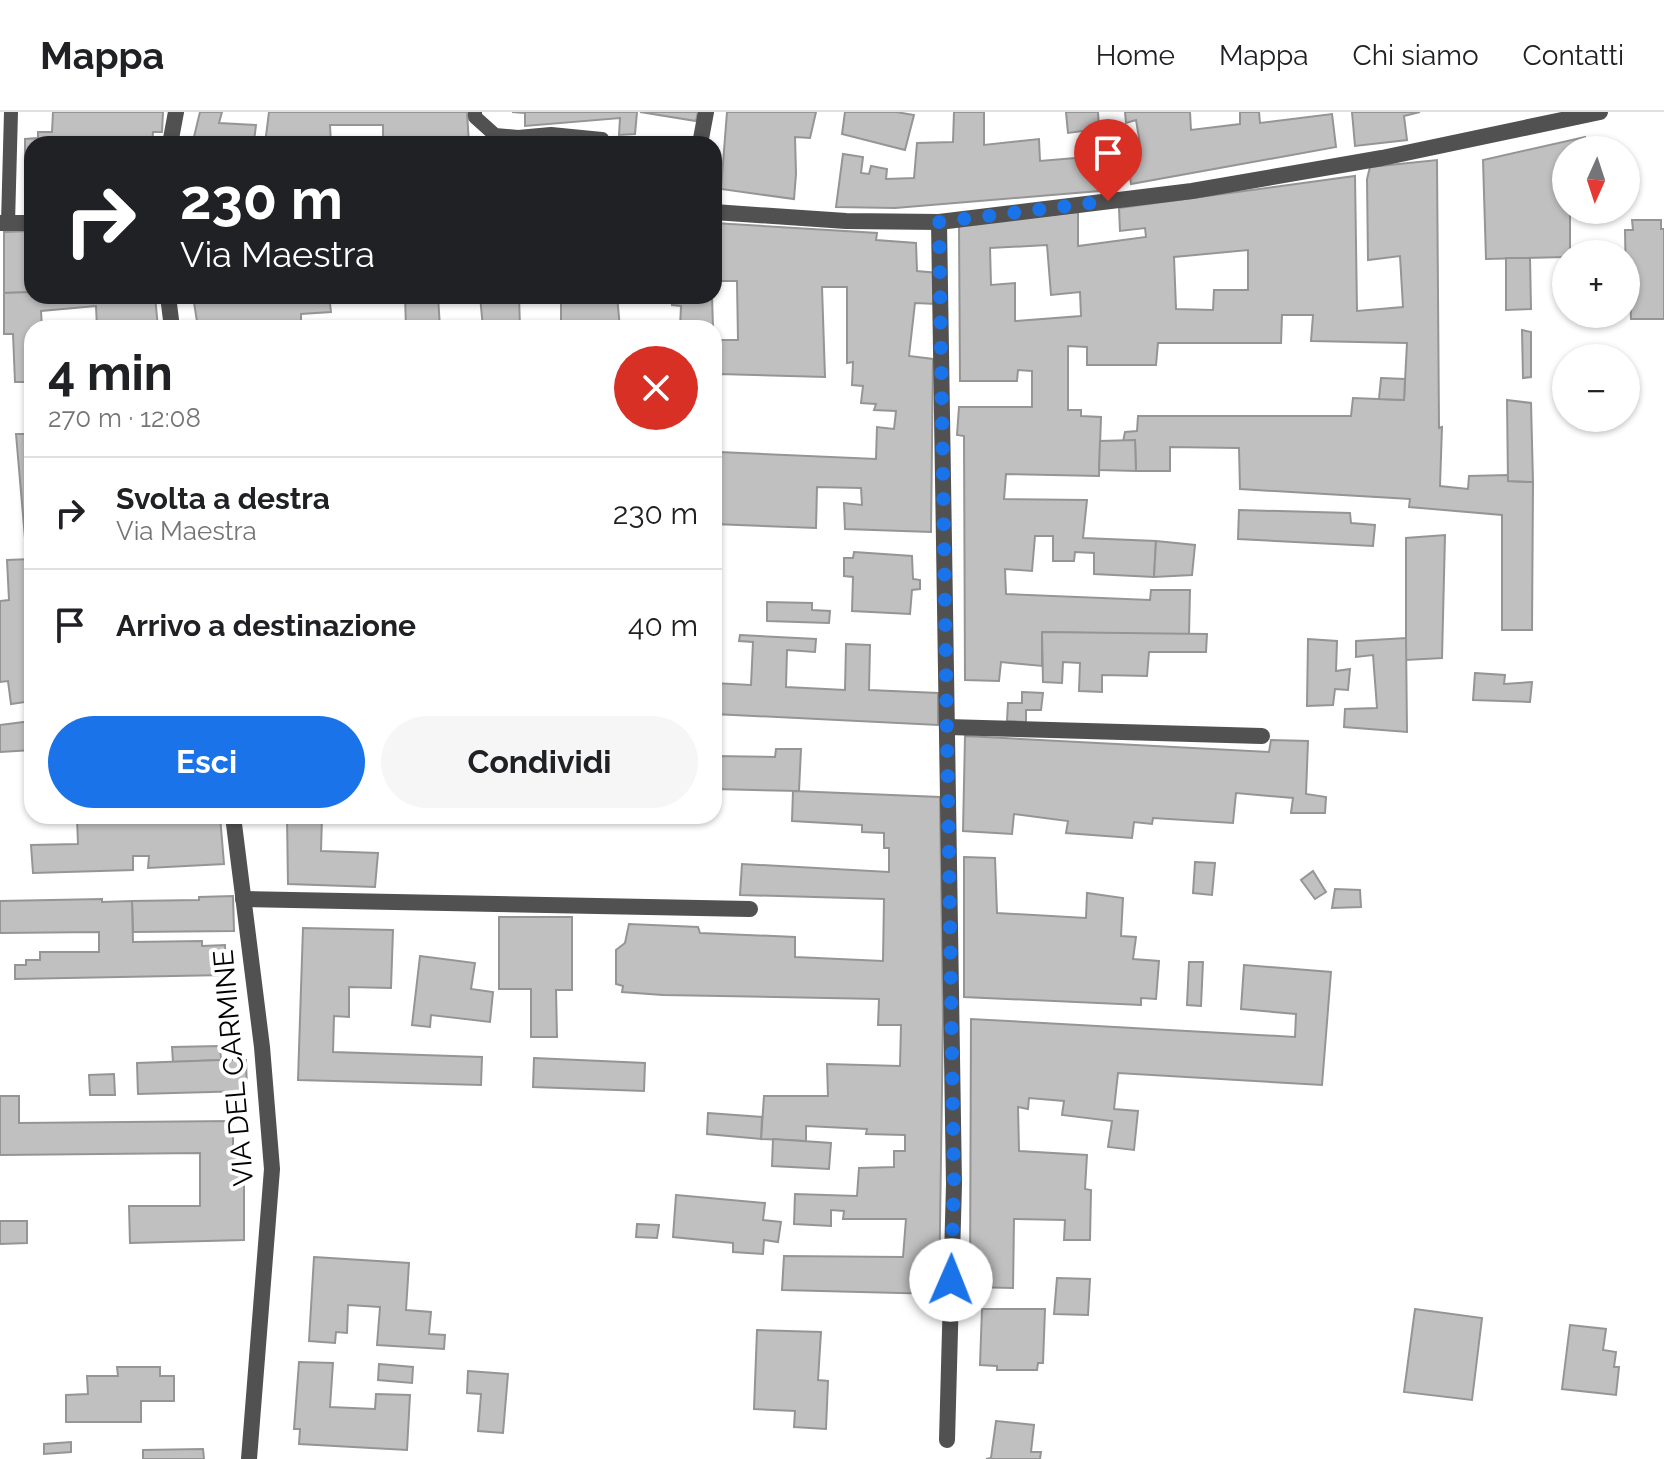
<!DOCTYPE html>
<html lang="it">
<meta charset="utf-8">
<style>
body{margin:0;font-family:Raleway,sans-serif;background:#f6f6f6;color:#202124;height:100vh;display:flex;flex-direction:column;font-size:30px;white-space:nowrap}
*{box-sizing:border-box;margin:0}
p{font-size:26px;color:#757577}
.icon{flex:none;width:44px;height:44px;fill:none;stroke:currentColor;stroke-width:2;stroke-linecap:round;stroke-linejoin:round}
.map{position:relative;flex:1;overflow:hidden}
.drawer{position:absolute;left:24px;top:208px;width:698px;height:504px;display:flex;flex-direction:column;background:#fff;border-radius:24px;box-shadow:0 2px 6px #0004}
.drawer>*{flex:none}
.guide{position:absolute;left:24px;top:24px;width:698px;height:168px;border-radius:24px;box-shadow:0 2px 6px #0004;background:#202124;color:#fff;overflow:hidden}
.needle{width:52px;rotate:183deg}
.controls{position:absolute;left:1552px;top:24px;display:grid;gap:16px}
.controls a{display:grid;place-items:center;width:88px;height:88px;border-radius:50%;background:#fff;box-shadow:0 2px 6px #0004;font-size:40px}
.pin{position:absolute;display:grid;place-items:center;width:68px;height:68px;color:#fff;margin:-82px -34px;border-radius:50% 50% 50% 0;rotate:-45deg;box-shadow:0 0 8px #0007}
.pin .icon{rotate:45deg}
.me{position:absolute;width:88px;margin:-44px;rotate:1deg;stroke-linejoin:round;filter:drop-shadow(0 0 6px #0008)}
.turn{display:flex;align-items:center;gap:28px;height:168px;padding:0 24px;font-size:36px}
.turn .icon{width:104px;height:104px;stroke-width:2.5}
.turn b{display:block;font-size:56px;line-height:68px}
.round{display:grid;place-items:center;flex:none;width:84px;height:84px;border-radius:42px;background:#f6f6f6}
.head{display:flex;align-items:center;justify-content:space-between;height:136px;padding:0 24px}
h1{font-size:48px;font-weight:700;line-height:60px}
.primary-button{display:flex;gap:16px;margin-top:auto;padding:16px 24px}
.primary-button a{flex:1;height:92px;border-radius:48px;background:#1a73e8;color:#fff;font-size:32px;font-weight:700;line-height:92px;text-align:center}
.primary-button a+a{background:#f6f6f6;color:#202124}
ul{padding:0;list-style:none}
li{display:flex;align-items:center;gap:24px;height:112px;padding:0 24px;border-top:2px solid #e0e0e0}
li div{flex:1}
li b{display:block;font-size:30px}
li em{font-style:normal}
header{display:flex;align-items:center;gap:48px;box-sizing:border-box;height:112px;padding:0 40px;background:#fff;border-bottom:2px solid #e0e0e0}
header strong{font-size:38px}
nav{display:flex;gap:44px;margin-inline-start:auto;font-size:28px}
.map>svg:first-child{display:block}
</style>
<header>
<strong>Mappa</strong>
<nav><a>Home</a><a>Mappa</a><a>Chi siamo</a><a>Contatti</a></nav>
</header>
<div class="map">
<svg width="1664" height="1347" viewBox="0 0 1664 1347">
<rect width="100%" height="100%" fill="#fff"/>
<g fill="#c0c0c0" stroke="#959595" stroke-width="2" fill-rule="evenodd">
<polygon points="53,0 163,0 162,20 153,20 152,32 32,32 32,93 25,93 25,27 38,26 38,20 52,20"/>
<polygon points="200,0 222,0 219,11 256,13 254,29 193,29"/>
<polygon points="269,0 467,0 469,32 383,32 383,13 330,13 331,32 265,32"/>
<polygon points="512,0 637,0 635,22 619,23 620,6 525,14 525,1"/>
<polygon points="640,0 698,0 696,9"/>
<polygon points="727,0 816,0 810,26 795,25 796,62 794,87 721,77"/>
<polygon points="845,0 896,0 914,3 905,38 842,22"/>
<polygon points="954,0 984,0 984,33 1039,27 1040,49 1087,45 1086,35 1106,33 1111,78 895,96 836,95 843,42 863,45 861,61 869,62 871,54 887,57 886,67 914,66 917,31 953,30"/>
<polygon points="1066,0 1098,0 1099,17 1068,21"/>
<polygon points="1125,0 1190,0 1191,18 1240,12 1240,0 1259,0 1260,11 1332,2 1336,35 1131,72 1127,41 1141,38 1136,8 1126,11"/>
<polygon points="1352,0 1420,0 1404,4 1407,28 1355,34"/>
<polygon points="1585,25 1584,38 1566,38 1566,98 1570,98 1570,142 1566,142 1566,145 1486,147 1483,48"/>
<path d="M1437,48L1439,316L1442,315L1440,374L1468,377L1469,364L1508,363V369L1533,370L1532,518H1502V403L1409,395L1410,387L1240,377L1239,336L1170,335V359H1136L1135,328L1123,330L1125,320L1137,319L1138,304H1351L1353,286L1404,288L1407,231L1311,229L1313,203H1282L1281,231H1158L1156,253H1087V235L1068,234V298H1081V304L1101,305L1099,364L1006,362L1004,387L1087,388L1083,426L1156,429L1154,465L1094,462V441L1075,440L1074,449H1053V424H1035L1032,459L1005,457L1006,482L1150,488L1151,478H1190L1189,523L1042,520V554L1001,550L999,569L965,568L964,324L957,323L959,295H1032V259L1018,258L1017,269H960L959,113L1078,100V134L1146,125L1145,116L1120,119L1119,96L1355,64L1357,199L1403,195L1400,144L1368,148L1367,67L1370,55ZM1047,133L1051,183L1080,180L1081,204L1015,209V171L991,173L990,136ZM1248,138V178H1214L1213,198L1176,197L1174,145Z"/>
<polygon points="1632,108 1661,108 1661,117 1664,117 1664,207 1631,207 1630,177 1626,177 1625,118 1633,118"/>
<path d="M714,111L877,121L876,128L916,131L917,159L939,161L936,192L915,191L909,244L933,247L931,420L845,417L844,391L862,393L861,376L817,375L816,416L714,412V228H738L737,169H714ZM822,175H847V251L853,250L852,273L863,274L861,291L876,292L874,298L896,299L894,317L877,315L876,347L719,340V262L825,265Z"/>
<polygon points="32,119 32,180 4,181 4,120"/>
<polygon points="1506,146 1530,146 1531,197 1506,198"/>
<polygon points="32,180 32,184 155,184 158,216 97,216 96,194 41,199 42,216 32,216 32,270 15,270 13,222 4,222 4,181"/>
<polygon points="193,184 244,184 244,190 285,189 285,184 329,184 331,200 301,202 301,216 198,216"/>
<polygon points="405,184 438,184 440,216 406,216"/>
<polygon points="480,184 519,184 520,216 483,216"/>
<polygon points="561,184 617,184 620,216 561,216"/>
<polygon points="672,184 712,184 713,216 680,216 681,194 672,193"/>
<polygon points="1522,218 1531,220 1531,265 1523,266"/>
<polygon points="1381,266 1405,267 1404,288 1379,287"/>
<polygon points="1507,288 1531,291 1533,370 1508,369"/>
<polygon points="26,305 32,305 32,426 25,426 16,322 28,322"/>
<polygon points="1135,328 1136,359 1099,358 1100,329"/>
<polygon points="1239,398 1350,401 1351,411 1375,413 1373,434 1238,427"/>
<polygon points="1445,423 1442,546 1406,548 1406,426"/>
<polygon points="1156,429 1195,433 1192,463 1154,465"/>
<polygon points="854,440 912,444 913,467 920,468 920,477 912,478 910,502 852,499 853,465 844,464 844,446 853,446"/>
<polygon points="32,447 32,589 11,592 8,569 0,570 0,489 9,488 7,448"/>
<polygon points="767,490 812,491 812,498 830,499 829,511 767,509"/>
<polygon points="1042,520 1207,522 1206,540 1149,540 1147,564 1102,563 1102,580 1079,579 1080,551 1063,550 1062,571 1043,570"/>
<polygon points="740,523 816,527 815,540 787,538 786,575 845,578 846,532 870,533 869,578 938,581 938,613 714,602 714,571 751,573 753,530 739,529"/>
<polygon points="1406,526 1407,620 1344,615 1345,597 1377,596 1373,543 1356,545 1356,529"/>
<polygon points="1308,527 1337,529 1336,559 1350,557 1348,578 1335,577 1333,593 1307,594"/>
<polygon points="1475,561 1505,563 1504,572 1532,570 1530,590 1473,588"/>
<polygon points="1022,580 1043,581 1041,598 1026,598 1026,610 1007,609 1008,591 1022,591"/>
<polygon points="32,609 32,638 0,640 0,613"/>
<polygon points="965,624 1269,640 1271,628 1308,629 1306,682 1326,685 1325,701 1291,701 1293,686 1236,681 1233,711 1153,706 1152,712 1134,710 1132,726 1066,721 1068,709 1014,702 1012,722 963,719"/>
<polygon points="776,637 801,637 799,679 714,677 714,644 775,645"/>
<polygon points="793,679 940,685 943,910 939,1182 782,1178 784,1144 903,1145 906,1107 843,1107 844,1099 831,1098 831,1114 794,1112 795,1082 857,1084 859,1056 894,1055 894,1039 905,1039 905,1023 866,1022 867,1017 806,1014 806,1029 761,1027 764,984 828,984 827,952 900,954 901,913 878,913 879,887 663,883 622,880 623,874 616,872 616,838 625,831 629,812 698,815 700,821 795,825 795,845 883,849 884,787 740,783 742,752 889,760 889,736 884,736 884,721 862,720 862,713 792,709"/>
<polygon points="132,704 220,704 224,752 148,756 149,744 133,744 133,758 33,761 31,733 78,732 77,706"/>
<polygon points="287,704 322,704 321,739 378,741 375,775 288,772"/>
<polygon points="964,745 995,746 997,801 1086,806 1087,781 1123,786 1121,824 1136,825 1133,847 1159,849 1156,887 1141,886 1141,893 964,885"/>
<polygon points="1195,750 1215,751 1212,783 1193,781"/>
<polygon points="1313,759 1326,780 1315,787 1301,768"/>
<polygon points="1335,777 1360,778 1361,795 1332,796"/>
<polygon points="233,784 234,819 133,820 132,789 199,788 199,785"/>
<polygon points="102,787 102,790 132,789 133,830 202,829 202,834 225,833 226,863 15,867 15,853 26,853 26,848 40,848 40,840 99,840 99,820 0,821 0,789"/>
<polygon points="499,805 572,805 572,878 556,878 557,925 531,925 531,877 499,877"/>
<polygon points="303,816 393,818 391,876 349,875 349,905 334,904 333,940 482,945 481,973 298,968"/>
<polygon points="420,844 475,851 471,877 493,880 490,910 431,903 430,915 412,913"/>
<polygon points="1189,850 1203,850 1201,894 1187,893"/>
<polygon points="1244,853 1331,860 1322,973 1118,961 1114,997 1138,999 1134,1038 1108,1035 1112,1009 1062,1003 1064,989 1029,986 1028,997 1018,995 1019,1039 1087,1043 1085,1077 1091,1078 1090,1128 1064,1128 1065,1108 1014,1107 1013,1176 970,1175 971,907 1295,925 1296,902 1241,897"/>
<polygon points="220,934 221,948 173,950 172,935"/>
<polygon points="534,946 645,951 644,979 533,975"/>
<polygon points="221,948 246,948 247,979 138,982 137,951"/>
<polygon points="114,962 115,983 90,983 89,963"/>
<polygon points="0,984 19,984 19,1011 233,1009 233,1041 244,1041 244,1128 130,1131 129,1094 200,1094 200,1041 0,1043"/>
<polygon points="708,1001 762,1005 761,1027 707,1022"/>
<polygon points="773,1027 831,1031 829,1057 772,1054"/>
<polygon points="676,1083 765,1091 763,1108 781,1110 778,1130 764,1128 763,1142 733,1140 733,1131 673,1125"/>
<polygon points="0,1109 27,1109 27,1131 0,1132"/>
<polygon points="637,1112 659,1113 657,1126 636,1125"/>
<polygon points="314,1145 409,1151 406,1198 431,1200 429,1222 445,1223 444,1237 377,1233 380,1195 348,1193 347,1221 336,1220 335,1231 309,1229"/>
<polygon points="1057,1166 1090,1167 1088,1203 1054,1202"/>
<polygon points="982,1197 1045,1197 1043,1251 1038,1251 1037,1258 997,1258 997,1254 980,1253"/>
<polygon points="1415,1197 1482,1206 1472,1288 1404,1280"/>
<polygon points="1570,1213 1606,1217 1603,1238 1616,1240 1614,1255 1619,1255 1616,1283 1562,1277"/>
<polygon points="757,1218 821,1220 818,1268 828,1269 826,1317 794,1315 795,1299 754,1297"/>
<polygon points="299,1250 333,1251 330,1295 375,1297 376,1282 410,1283 407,1338 299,1332 300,1317 294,1317"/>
<polygon points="379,1252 413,1255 412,1271 378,1268"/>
<polygon points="117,1255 160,1255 160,1264 174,1264 174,1289 141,1289 141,1310 66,1310 66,1283 88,1282 87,1264 118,1264"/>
<polygon points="468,1259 508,1262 503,1321 478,1319 481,1282 467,1281"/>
<polygon points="996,1309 1034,1313 1031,1340 1041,1340 1040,1347 986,1347 991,1346"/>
<polygon points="71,1330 71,1340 44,1342 44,1332"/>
<polygon points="203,1337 204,1347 143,1347 143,1338"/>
</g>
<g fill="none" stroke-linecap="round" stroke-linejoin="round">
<g stroke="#515151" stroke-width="14">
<polyline points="475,0 475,5 495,23 518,25 551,22 602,27 603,32"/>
<polyline points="8,111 11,0"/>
</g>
<g stroke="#515151" stroke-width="16">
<polyline points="700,32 706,0"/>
<polyline points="939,110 954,1072 947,1328"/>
<polyline points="0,111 32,111"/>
<polyline points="168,184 172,216"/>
<polyline points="947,615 1262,624"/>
<polyline points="233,704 262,935 272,1057 249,1347"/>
<polyline points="243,787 750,797"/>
</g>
<g stroke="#515151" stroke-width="16">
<polyline points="170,32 176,0"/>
<polyline points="714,100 846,109 939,110 1192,79 1382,46 1600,0"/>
</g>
</g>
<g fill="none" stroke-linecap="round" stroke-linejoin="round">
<polyline stroke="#1a73e8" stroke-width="14" stroke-dasharray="0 25.2" points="951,1168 954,1072 939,110 1108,89"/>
</g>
<g text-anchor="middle" stroke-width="8" stroke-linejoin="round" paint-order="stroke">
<g font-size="28" fill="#000" stroke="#fff">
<text transform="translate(233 956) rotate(-95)" y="10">VIA DEL CARMINE</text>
</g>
</g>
</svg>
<div class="controls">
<a><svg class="needle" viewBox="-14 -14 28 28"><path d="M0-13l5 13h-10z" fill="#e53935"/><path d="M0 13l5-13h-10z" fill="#757577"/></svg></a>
<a>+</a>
<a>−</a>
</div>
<div class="pin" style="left:1108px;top:89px;background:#d93025"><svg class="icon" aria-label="arrive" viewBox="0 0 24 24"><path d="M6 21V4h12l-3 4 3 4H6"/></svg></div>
<svg class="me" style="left:951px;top:1168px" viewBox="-20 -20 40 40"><circle r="19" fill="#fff"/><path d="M0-13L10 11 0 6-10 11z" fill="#1a73e8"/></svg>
<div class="guide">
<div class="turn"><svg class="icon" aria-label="right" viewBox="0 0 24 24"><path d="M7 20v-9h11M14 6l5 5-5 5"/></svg><div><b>230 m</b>Via Maestra</div></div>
</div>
<section class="drawer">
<div class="head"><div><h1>4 min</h1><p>270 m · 12:08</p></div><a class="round" style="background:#d93025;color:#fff"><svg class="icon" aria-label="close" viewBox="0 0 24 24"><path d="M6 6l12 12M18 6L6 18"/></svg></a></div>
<ul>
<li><svg class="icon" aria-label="right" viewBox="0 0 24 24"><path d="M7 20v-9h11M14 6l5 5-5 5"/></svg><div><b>Svolta a destra</b><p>Via Maestra</p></div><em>230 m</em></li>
<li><svg class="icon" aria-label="arrive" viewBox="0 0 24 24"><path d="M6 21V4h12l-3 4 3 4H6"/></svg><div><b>Arrivo a destinazione</b></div><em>40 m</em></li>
</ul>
<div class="primary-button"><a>Esci</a><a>Condividi</a></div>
</section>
</div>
